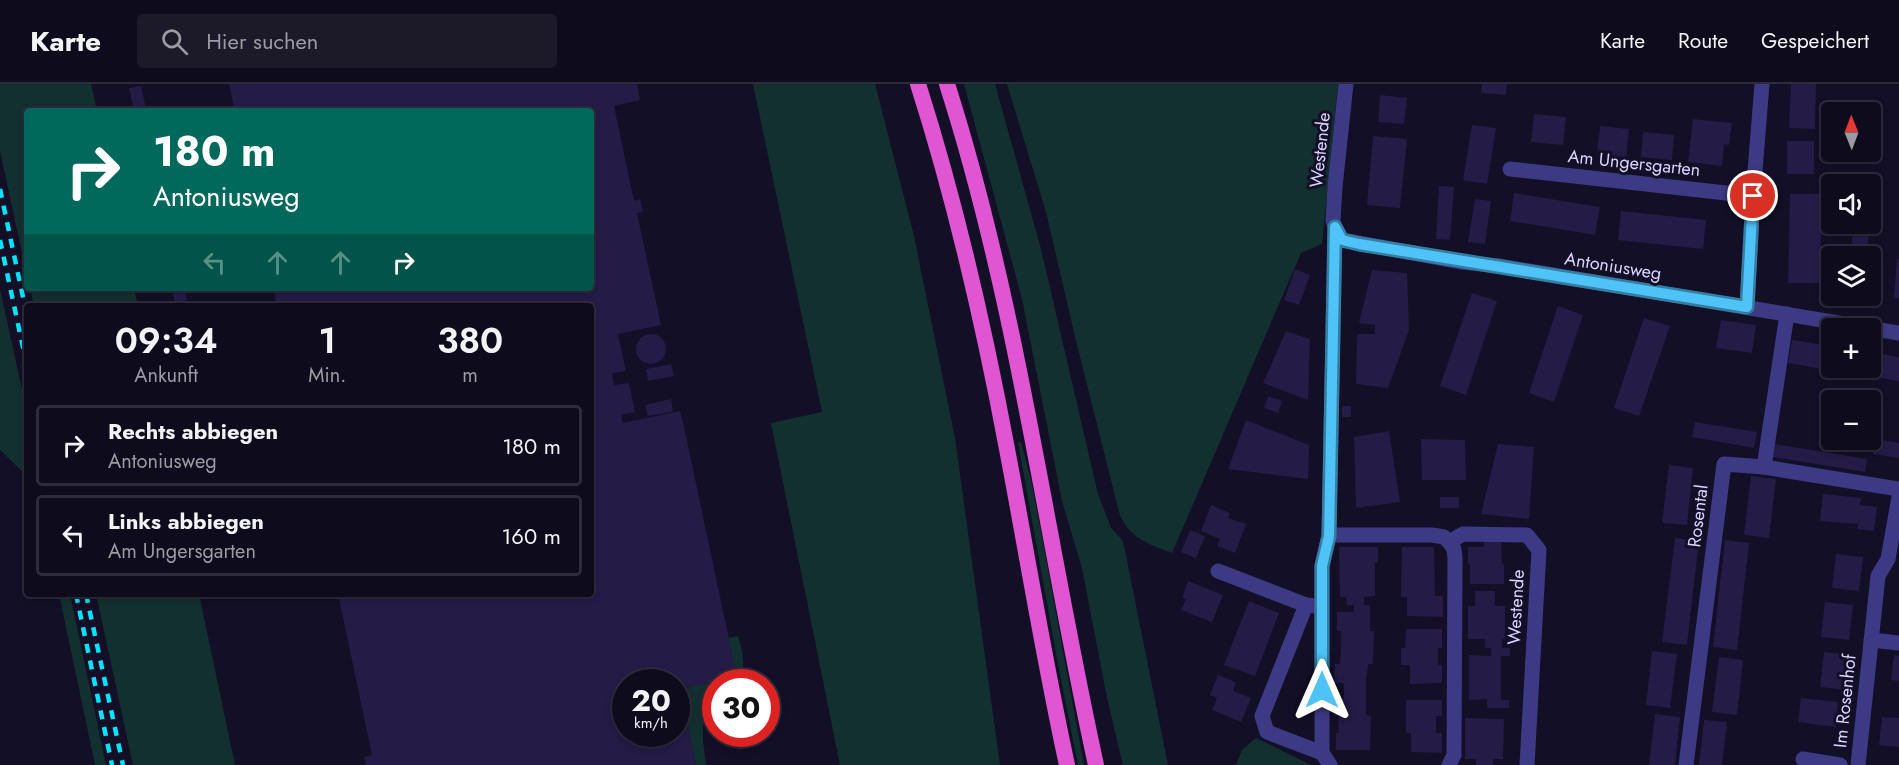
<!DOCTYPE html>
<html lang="de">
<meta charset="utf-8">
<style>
body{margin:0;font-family:Jost,sans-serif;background:#1c1929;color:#f1f3f6;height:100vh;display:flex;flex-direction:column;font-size:22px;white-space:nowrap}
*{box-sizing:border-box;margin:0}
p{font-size:20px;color:#9b9ba3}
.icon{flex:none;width:33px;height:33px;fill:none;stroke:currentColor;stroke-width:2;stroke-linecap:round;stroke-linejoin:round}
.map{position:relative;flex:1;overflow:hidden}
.sheet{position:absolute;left:24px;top:219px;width:570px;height:294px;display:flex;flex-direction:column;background:#0e0b1c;border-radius:6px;box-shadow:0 3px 9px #0003,0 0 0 2px #2e2b3b}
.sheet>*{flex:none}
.banner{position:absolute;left:24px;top:24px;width:570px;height:183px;border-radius:6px;box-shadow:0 3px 9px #0003,0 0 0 2px #2e2b3b;background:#00695c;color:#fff;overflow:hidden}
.needle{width:39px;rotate:359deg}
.fabs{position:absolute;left:1821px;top:18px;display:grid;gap:12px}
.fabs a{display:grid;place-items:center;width:60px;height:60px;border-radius:6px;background:#0e0b1c;box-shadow:0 3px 9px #0003,0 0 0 2px #2e2b3b;font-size:30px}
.speed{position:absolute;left:612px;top:585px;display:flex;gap:12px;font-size:30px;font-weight:700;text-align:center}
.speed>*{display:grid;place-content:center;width:78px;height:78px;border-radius:50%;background:#0e0b1c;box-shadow:0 3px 9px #0003,0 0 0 2px #2e2b3b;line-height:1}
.speed small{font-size:15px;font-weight:400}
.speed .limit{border:9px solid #d22;background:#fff;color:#111}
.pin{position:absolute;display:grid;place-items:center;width:51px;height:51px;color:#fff;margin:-26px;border:3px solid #fff;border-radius:50%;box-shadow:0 2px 6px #0007}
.me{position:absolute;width:66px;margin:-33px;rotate:0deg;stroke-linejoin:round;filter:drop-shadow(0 0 4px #0008)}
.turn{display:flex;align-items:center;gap:21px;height:126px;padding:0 30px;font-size:27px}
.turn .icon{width:78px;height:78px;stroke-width:2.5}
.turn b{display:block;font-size:42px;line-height:51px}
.lanes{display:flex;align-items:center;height:57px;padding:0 30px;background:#0003;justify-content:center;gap:30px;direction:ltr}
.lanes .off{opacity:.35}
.eta{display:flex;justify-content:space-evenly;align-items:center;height:102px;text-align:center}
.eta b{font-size:36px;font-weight:600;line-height:42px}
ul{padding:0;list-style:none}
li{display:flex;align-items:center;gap:18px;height:81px;margin:0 12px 9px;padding:0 18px;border:3px solid #2e2b3b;border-radius:6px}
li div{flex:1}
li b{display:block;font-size:22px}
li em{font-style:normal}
header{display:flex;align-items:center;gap:36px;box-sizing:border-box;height:84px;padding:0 30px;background:#0e0b1c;border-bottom:2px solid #2e2b3b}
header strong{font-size:28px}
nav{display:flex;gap:33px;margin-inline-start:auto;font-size:21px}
.search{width:420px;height:54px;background:#1c1929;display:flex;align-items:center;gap:15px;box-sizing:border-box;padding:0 21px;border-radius:6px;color:#9b9ba3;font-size:22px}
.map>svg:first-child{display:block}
</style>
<header>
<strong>Karte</strong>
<div class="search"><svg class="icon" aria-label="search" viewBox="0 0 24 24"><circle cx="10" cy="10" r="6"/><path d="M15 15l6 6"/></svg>Hier suchen</div>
<nav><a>Karte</a><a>Route</a><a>Gespeichert</a></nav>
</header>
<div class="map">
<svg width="1899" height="681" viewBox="0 0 1899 681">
<rect width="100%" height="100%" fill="#130f26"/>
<g fill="#12302f">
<polygon points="0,0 91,0 97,27 27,27 27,192 0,67"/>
<polygon points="753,0 875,0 914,152 955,354 1000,681 840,681 771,339 822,328"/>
<polygon points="964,0 995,0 1041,165 1098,410 1111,444 1123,457 1168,681 1123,681 1107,614 1082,484 1062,417 1022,215"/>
<path d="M1007,0H1338L1322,160L1301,169L1172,469C1149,460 1128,454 1119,428L1077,261L1046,128Z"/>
<polygon points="30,204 134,204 138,222 34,222"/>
<polygon points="0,205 27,328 27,392 0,366"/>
<polygon points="1021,358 1031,396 1044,464 1084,681 1078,681 1057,575 1018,359"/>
<polygon points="59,510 70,510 106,681 95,681"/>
<polygon points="96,510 199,510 235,681 133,681"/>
<path d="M738,552C743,568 747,584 737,598H716L715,619L709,628L703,641V657L706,681H696L680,605L736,593L728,554Z"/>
<polygon points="1256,654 1311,681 1236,681 1242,666"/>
</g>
<g fill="#241b47" fill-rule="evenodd">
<path d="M229,0H637L640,16L614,22L634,117L640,115L643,128L637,129L661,241L618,250L626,287L612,289L614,301L629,299L635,328L621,331L623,339L680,327L683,338L737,593L680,605L696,681H366L364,673L372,671L338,510H591V222H277L273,204H591V27H235ZM626,598H676V650H626Z"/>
<polygon points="1482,0 1507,0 1506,11 1481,9"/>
<polygon points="1791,0 1816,0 1815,45 1789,44"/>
<polygon points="141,2 146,25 134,27 129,4"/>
<polygon points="1380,11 1407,14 1404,40 1378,38"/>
<polygon points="1534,30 1566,33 1563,61 1531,58"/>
<polygon points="1693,35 1732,39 1729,61 1724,60 1722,82 1688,78"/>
<polygon points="1472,41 1496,44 1487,100 1463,96"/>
<polygon points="1600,42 1629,45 1626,73 1597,70"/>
<polygon points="1643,48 1674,51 1672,76 1641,73"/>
<polygon points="1373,52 1407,55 1400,124 1367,121"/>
<rect x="1787" y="57" width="27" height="33"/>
<polygon points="1439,102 1454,103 1450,156 1436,155"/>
<polygon points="1514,109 1600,123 1595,151 1510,137"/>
<polygon points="1790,110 1822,110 1820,199 1788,199"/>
<polygon points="1475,115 1491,117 1485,160 1468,158"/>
<polygon points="1621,127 1706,136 1703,165 1618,156"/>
<polygon points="1853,145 1869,146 1867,172 1851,172"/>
<polygon points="1897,175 1899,175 1899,214 1894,214"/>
<polygon points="1295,185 1310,191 1299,221 1284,216"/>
<polygon points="1372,186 1407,189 1409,246 1388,304 1356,300 1357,250 1375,250 1375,241 1359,239"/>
<polygon points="172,204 184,204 187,216 175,219"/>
<polygon points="1472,209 1497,217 1466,311 1440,302"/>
<polygon points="1848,212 1863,212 1863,218 1847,217"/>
<polygon points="1558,222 1583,231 1554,318 1529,309"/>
<polygon points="1644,234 1670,242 1639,332 1614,324"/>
<polygon points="1721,236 1756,241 1752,269 1716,264"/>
<polygon points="1286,247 1310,255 1308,316 1263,299"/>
<circle cx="651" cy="265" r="15"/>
<polygon points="1792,256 1832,262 1832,284 1847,284 1846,289 1788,279"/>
<polygon points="1870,268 1899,273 1899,297 1858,290 1859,284 1870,284"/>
<polygon points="671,280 674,292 648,297 646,285"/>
<polygon points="1268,312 1282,317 1278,329 1264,324"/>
<polygon points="671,315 673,328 648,332 645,321"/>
<rect x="1342" y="322" width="9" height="11"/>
<polygon points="1246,336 1309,361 1308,395 1228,385"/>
<polygon points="1695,338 1757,348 1754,364 1692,353"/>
<polygon points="1389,347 1400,418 1356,424 1354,353"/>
<polygon points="1421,355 1465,356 1466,396 1422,396"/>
<polygon points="1875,355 1899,359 1899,374 1873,370"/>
<polygon points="1498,360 1534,363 1529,435 1481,430"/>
<polygon points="1775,360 1867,375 1865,388 1773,373"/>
<polygon points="1669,381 1693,384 1687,441 1662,439"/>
<polygon points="1751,392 1776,395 1769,454 1744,451"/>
<polygon points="1823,410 1861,414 1860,421 1877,423 1874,447 1857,445 1858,440 1820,437"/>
<rect x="1440" y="413" width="19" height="11"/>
<polygon points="1211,421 1230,429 1228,434 1246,440 1235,469 1217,462 1220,455 1201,447"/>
<polygon points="1190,446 1205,452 1196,474 1181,468"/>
<polygon points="1675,454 1699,457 1687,561 1662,558"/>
<polygon points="1484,455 1501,455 1502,480 1504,481 1504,500 1470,500 1470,480 1468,480 1468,463 1484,463"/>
<polygon points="1725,456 1749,459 1737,566 1713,563"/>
<polygon points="1339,463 1378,463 1378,479 1375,478 1375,512 1364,513 1364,521 1370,521 1370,547 1374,547 1373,580 1368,580 1366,599 1366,631 1371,632 1370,666 1336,666 1336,649 1339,649 1338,632 1334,632 1334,614 1344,614 1344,599 1334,599 1335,580 1340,580 1341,563 1341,547 1337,547 1337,528 1354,528 1354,521 1347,521 1346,513 1340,513"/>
<polygon points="1402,463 1434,463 1435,512 1443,512 1443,533 1407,532 1407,513 1401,513"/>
<polygon points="1836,470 1863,473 1859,507 1832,504"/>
<polygon points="1188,497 1223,511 1212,538 1181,526 1186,515 1182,514"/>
<polygon points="1475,507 1495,507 1495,522 1505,522 1505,555 1502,555 1502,564 1510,564 1510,572 1501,572 1501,616 1509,616 1509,624 1487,624 1487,615 1469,616 1469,571 1491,572 1491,564 1485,564 1485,555 1468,555 1468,522 1475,522"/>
<polygon points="1249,517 1279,529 1255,592 1224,581"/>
<polygon points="1825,518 1853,521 1849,556 1821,553"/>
<polygon points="1406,545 1442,545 1442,564 1438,564 1438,581 1442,581 1442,599 1410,600 1410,581 1401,581 1401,564 1405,564"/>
<polygon points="1652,567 1677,570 1670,624 1646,621"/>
<polygon points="1824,568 1851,571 1847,606 1820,603"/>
<polygon points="1894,571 1899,572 1899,597 1891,596"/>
<polygon points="1719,573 1743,576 1737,631 1712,628"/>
<polygon points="1218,591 1236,598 1233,607 1251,614 1241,638 1212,626 1217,614 1210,611"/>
<polygon points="1801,614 1838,618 1836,643 1798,638"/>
<polygon points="1406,616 1442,616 1442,632 1436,632 1436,649 1442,649 1442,669 1411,668 1411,649 1406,649"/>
<polygon points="1655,630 1680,633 1675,681 1649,681"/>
<polygon points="1882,633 1899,634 1899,663 1879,661"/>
<polygon points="1465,634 1504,635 1503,675 1493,675 1493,681 1476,681 1476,675 1465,675"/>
<polygon points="1704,636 1727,638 1722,681 1699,681"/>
</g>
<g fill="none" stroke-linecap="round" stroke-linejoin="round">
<g stroke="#3d3a85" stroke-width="15">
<polyline points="1346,0 1335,103 1333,137 1335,143 1342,156 1462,178 1499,182 1899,249"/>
<polyline points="1510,85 1753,112"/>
<polyline points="1747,223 1753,112 1762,0"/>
<polyline points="1764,383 1899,405"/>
<polyline points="1329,451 1432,451 1444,453 1449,458 1463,450 1527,451 1539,466 1527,681"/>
<polyline points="1449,458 1454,465 1455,474 1454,671 1449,681"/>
<polyline points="1218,487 1306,521 1316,522"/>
<polyline points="1306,521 1262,632 1267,648 1322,669 1330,681"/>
<polyline points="1871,556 1899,559"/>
<polyline points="1322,669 1322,482 1329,451 1335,145"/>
<polyline points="1803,675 1840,681"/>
<polyline points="1686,681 1724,380 1764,383 1787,230"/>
<polyline points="1858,681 1878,492 1888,475 1899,413"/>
</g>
<g stroke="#e055d1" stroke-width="16">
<path d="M918,0C956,119 984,242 1007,365C1027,470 1044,576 1067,681"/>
<path d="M947,0C1018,222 1046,454 1096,681"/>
</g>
<g stroke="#00e5ff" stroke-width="4.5" stroke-dasharray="9 8" stroke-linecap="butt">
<polyline points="0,105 27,232"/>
<polyline points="0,156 27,282"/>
<polyline points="76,510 112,681"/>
<polyline points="86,510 123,681"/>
</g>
</g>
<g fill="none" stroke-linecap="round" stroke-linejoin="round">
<defs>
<polyline id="route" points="1322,606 1322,482 1329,452 1335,143 1342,156 1359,160 1747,223 1753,112"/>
</defs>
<use href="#route" stroke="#337fa1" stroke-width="15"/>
<use href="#route" stroke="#4fc3f7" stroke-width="10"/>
</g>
<g text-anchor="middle" stroke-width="6" stroke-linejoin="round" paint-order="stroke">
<g font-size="18" fill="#d9d4ff" stroke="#130f26">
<text transform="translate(1320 66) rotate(-84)" y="6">Westende</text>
<text transform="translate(1634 79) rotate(6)" y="6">Am Ungersgarten</text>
<text transform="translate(1613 182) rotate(9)" y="6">Antoniusweg</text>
<text transform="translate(1698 432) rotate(-83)" y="6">Rosental</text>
<text transform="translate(1516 523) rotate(-87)" y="6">Westende</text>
<text transform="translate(1845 617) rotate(-84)" y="6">Im Rosenhof</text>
</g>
</g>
</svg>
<div class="fabs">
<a><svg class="needle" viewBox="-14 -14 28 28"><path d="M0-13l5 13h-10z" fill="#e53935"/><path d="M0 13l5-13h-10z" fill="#9b9ba3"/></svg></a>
<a><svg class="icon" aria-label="sound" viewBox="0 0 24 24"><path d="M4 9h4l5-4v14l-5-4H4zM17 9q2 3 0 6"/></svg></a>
<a><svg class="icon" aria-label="layers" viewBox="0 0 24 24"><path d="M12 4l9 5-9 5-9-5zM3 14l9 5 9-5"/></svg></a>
<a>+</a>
<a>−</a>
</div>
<div class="speed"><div>20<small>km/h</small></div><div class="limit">30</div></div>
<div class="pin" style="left:1753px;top:112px;background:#d93025"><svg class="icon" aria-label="arrive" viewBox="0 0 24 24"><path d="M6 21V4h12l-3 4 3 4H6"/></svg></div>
<svg class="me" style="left:1322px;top:606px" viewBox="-20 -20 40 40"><path d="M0-17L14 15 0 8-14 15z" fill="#4fc3f7" stroke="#fff" stroke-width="4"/></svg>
<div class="banner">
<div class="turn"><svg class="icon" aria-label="right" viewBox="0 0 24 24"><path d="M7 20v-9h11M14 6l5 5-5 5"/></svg><div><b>180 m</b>Antoniusweg</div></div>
<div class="lanes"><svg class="icon off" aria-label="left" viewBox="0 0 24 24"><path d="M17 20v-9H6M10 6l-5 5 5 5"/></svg><svg class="icon off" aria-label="ahead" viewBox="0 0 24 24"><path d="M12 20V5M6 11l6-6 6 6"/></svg><svg class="icon off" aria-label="ahead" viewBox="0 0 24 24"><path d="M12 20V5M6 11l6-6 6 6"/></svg><svg class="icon" aria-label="right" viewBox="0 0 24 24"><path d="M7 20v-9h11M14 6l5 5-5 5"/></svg></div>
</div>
<section class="sheet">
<div class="eta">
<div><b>09:34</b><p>Ankunft</p></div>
<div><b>1</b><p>Min.</p></div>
<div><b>380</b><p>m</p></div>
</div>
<ul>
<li><svg class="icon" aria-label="right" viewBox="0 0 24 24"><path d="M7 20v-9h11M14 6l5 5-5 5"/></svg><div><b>Rechts abbiegen</b><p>Antoniusweg</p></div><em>180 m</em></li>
<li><svg class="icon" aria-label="left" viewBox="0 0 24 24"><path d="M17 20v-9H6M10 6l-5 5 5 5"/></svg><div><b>Links abbiegen</b><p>Am Ungersgarten</p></div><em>160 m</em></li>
</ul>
</section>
</div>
